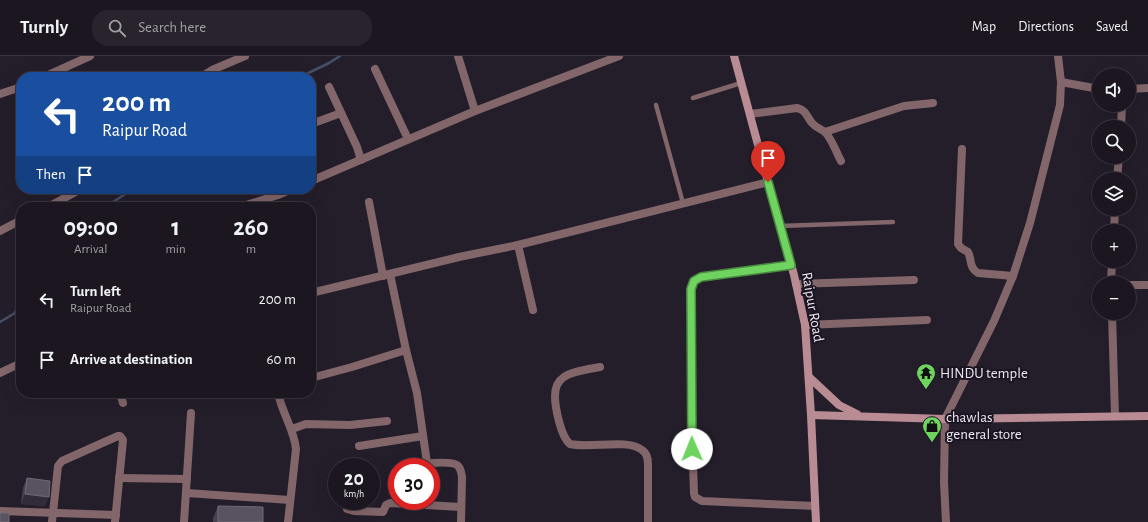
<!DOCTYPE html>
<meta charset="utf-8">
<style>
body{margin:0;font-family:"Alegreya Sans",sans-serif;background:#28232d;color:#f1f3f6;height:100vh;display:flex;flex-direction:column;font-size:15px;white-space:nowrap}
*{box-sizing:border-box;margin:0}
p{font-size:13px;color:#a09fa5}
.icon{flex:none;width:22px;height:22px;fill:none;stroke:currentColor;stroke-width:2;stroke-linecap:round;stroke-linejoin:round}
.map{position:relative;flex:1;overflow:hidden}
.side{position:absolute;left:16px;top:146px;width:300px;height:196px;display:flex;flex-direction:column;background:#1b1620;border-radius:16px;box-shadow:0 4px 16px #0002,0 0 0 1px #39353e}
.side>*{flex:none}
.guide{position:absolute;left:16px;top:16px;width:300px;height:122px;border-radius:16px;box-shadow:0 4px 16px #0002,0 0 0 1px #39353e;background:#1a4fa0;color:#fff;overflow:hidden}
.tools{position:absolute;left:1092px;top:12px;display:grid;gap:8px}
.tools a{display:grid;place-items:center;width:44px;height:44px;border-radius:50%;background:#1b1620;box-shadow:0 4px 16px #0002,0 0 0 1px #39353e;font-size:20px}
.speed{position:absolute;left:328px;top:402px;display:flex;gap:8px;font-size:20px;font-weight:700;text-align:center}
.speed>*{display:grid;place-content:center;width:52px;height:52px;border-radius:50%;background:#1b1620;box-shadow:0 4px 16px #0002,0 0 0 1px #39353e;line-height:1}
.speed small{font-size:10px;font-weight:400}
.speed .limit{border:6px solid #d22;background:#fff;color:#111}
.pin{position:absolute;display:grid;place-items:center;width:34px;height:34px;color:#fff;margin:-41px -17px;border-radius:50% 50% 50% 0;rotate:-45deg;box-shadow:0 0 4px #0007}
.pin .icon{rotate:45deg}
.me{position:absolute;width:44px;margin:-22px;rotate:359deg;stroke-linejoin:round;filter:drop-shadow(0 0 3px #0008)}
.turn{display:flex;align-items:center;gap:14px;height:84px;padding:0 20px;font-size:18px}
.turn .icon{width:52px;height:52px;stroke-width:2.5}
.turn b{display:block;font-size:28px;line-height:34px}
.then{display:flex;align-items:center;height:38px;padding:0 20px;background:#0003;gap:8px;font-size:15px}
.eta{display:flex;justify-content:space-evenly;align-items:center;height:68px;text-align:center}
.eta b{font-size:24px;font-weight:700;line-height:28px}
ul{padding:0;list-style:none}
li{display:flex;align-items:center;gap:12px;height:60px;padding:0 20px}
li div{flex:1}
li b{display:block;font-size:15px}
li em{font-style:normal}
header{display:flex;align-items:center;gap:24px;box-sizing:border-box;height:56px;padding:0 20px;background:#1b1620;border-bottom:1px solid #39353e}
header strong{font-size:19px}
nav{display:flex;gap:22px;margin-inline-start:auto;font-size:14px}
.search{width:280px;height:36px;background:#28232d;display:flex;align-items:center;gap:10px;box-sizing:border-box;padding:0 14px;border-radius:16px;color:#a09fa5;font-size:15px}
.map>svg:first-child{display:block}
</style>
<header>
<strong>Turnly</strong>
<div class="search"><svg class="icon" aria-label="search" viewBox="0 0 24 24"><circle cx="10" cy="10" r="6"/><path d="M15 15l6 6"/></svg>Search here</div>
<nav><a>Map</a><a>Directions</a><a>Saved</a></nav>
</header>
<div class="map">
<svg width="1148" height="466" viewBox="0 0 1148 466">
<rect width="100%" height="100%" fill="#241e2b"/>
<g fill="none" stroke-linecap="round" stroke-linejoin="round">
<g stroke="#474e66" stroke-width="2.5">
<polyline points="300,21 329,7 340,0"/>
<polyline points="105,151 127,137 130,133"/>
<polyline points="0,266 15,257 21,241"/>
</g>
<g stroke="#82666a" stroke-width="4.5">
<polyline points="693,42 741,27"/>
<polyline points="656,49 683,147"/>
<polyline points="780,170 893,166"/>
</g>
<g stroke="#82666a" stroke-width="8">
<polyline points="458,0 475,55"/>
<polyline points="375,13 408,83"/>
<polyline points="44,21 90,0"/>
<polyline points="201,21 212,14 245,0"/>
<polyline points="1061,26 1099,33"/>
<polyline points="329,31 357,91 361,104"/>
<polyline points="1129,33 1148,32"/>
<polyline points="0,38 21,31"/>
<path d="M750,58L797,52C806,54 807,61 812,67C816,72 821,73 825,76C832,83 836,96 841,105"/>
<polyline points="311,68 341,57"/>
<polyline points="1121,71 1122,49"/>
<polyline points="825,76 904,50 933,47"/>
<path d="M962,93L958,188L961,192L968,196C972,204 969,212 978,217L1013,220"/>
<polyline points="1117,123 1119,101"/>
<polyline points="311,125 475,55 619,0"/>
<polyline points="369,146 383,220"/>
<polyline points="48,151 81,133"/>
<polyline points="240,151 278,139 292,133"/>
<polyline points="0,175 21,164"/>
<polyline points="1114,175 1115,153"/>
<polyline points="518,189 533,254"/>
<polyline points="791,209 701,221 693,225 691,233 692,380 694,437 695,441 702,445 815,450"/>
<polyline points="390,218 406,294 417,337 427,407"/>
<polyline points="1111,227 1112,205"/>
<polyline points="796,228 914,224"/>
<polyline points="1129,229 1148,229"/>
<polyline points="311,237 459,201 518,189 768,126"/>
<polyline points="1112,257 1115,360"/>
<polyline points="805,269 927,264"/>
<path d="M600,311C589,313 572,315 564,321C558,325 555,332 555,340C555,352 561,381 570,388C590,393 627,382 642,394C647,397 648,403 648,408V466"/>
<polyline points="0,317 21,307"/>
<polyline points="311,322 352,311 406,294"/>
<polyline points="120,337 123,347"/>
<path d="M278,337C282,357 294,373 296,393L288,466"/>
<polyline points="292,373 306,368 350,369 387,365"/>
<polyline points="359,390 423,380"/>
<path d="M411,409C420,408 450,404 457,409C461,412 461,416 462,421L461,466"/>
<polyline points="119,422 187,423"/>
<polyline points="187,437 290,444"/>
<polyline points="347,445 347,453 354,455 383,456 386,449 390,447 461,451"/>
<polyline points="0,455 116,459"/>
<polyline points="52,466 58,410 62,405 118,380 120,380 123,384 115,466"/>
<polyline points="184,466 191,357"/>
<polyline points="946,466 944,426 945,363 994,265 1013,220 1030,167 1060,49 1061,26 1058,0"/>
</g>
<g stroke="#b98c94" stroke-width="8">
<polyline points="734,0 768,126 794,219 805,269 811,359 816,466"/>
<polyline points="809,321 839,349 857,358"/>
<polyline points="811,359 945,363 1148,360"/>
</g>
</g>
<g fill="#47414f">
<polygon points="27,422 45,450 21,448 23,432"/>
<polygon points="218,450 263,466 213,466 213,462"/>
</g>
<polygon fill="#322b39" points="25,438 49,441 45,450 21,448"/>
<g fill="#595261" stroke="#706a77">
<polygon points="27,422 50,425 49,441 25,438"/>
<polygon points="218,450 263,451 263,466 218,466"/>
<rect x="0" y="457" width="9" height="9"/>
</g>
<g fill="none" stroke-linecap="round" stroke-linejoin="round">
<defs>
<polyline id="route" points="692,393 691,233 694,225 701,221 791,209 768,126"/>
</defs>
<use href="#route" stroke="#48893e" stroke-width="10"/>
<use href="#route" stroke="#6fd360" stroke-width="7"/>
</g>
<defs>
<symbol id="temple-pin" viewBox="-11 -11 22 30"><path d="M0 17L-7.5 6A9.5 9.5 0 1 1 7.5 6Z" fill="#6fd360" stroke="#1b1522"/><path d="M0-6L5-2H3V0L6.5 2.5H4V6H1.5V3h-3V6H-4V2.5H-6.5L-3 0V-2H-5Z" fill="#111"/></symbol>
<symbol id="shop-pin" viewBox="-11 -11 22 30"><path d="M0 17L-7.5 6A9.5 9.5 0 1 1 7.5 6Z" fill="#6fd360" stroke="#1b1522"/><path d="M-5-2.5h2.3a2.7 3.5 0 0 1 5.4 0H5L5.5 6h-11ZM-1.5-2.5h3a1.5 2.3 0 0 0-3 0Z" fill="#111"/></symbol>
</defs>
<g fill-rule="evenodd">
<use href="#temple-pin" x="915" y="306" width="22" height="30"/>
<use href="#shop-pin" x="921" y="359" width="22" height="30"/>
</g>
<g text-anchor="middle" stroke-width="4" stroke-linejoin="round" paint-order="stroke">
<g font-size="15" fill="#ece7f1" stroke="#1b1522">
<text transform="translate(813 251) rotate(80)" y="5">Raipur Road</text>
</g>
<g font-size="15" fill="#ece7f1" stroke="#1b1522" text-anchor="start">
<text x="940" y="322">HINDU temple</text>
<text x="946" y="366">chawlas<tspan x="946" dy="17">general store</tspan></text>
</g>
</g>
</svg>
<div class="tools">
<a><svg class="icon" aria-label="sound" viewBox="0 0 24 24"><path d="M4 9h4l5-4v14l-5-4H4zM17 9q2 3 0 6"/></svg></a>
<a><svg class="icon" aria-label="search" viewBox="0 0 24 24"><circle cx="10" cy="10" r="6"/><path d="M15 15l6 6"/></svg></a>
<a><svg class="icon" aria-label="layers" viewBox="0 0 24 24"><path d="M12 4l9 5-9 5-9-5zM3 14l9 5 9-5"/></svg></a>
<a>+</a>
<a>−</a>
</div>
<div class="speed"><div>20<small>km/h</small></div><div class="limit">30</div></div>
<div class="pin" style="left:768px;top:126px;background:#d93025"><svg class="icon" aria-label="arrive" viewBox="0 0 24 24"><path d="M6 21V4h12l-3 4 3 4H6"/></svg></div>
<svg class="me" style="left:692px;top:393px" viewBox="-20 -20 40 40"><circle r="19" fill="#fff"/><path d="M0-13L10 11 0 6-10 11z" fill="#6fd360"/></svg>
<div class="guide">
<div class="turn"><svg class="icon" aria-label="left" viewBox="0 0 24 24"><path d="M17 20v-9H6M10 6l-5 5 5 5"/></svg><div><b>200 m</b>Raipur Road</div></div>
<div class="then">Then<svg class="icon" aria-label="arrive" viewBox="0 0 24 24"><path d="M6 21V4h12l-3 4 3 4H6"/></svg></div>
</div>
<section class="side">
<div class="eta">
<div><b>09:00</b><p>Arrival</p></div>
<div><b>1</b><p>min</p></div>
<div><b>260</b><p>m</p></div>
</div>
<ul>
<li><svg class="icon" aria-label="left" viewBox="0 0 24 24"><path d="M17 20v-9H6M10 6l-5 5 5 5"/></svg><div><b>Turn left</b><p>Raipur Road</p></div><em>200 m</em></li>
<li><svg class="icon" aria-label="arrive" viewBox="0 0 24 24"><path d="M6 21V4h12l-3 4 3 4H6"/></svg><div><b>Arrive at destination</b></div><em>60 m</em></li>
</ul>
</section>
</div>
